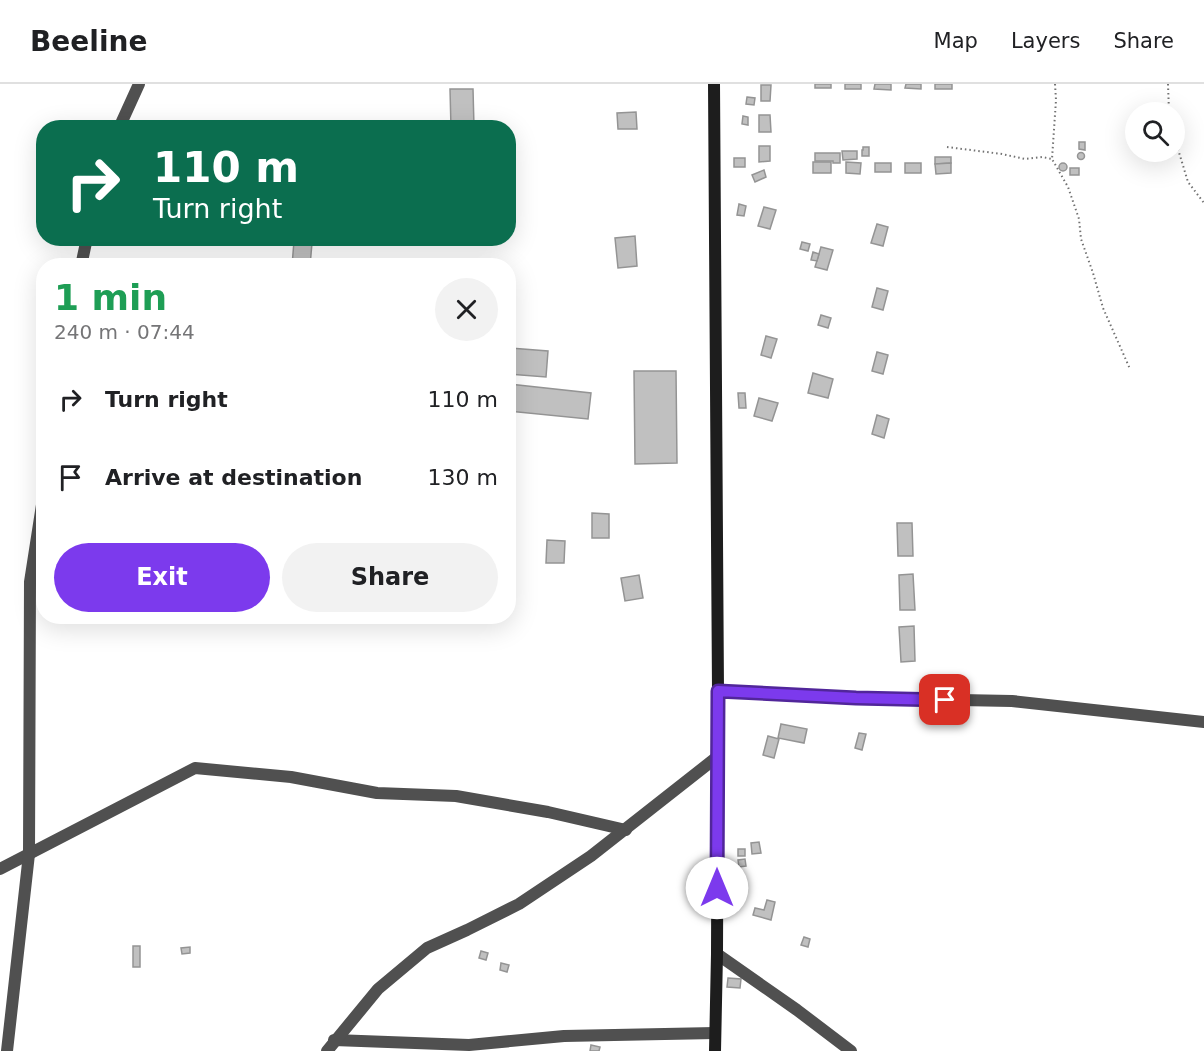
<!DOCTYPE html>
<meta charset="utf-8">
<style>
body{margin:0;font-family:"DejaVu Sans",sans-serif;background:#f2f2f2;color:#202124;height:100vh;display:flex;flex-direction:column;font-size:22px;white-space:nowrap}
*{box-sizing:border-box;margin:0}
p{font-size:20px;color:#757577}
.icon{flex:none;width:33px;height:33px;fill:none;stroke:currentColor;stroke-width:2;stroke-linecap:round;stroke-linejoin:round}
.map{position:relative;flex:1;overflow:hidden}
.drawer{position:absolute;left:36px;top:174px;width:480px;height:366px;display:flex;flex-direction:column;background:#fff;border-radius:24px;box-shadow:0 6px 24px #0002}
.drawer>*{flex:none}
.hud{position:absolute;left:36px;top:36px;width:480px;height:126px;border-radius:24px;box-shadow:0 6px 24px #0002;background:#0b6e4f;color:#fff;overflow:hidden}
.controls{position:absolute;left:1125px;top:18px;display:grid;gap:12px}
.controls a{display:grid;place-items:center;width:60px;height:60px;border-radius:50%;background:#fff;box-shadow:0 6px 24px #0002;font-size:30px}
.pin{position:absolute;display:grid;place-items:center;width:51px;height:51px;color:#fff;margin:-26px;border-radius:12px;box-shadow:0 3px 9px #0006}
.me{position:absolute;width:66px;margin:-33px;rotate:0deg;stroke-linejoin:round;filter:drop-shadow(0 0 4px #0008)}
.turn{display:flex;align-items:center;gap:21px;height:126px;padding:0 18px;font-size:27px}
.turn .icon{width:78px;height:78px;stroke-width:2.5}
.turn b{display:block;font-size:42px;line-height:51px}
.round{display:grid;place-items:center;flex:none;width:63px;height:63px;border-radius:32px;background:#f2f2f2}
.headline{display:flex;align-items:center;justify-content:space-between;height:102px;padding:0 18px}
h1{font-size:36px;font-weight:700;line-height:45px;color:#1e9e55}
.button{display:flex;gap:12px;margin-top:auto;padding:12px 18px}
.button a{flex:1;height:69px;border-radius:36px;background:#7c3aed;color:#fff;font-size:24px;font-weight:700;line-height:69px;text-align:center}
.button a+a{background:#f2f2f2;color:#202124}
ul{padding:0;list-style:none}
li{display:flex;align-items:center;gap:18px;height:78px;padding:0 18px}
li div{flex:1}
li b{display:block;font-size:22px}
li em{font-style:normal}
header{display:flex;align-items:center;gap:36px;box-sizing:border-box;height:84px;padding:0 30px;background:#fff;border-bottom:2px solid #e0e0e0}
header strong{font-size:28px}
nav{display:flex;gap:33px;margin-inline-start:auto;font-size:21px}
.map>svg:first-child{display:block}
</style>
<header>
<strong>Beeline</strong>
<nav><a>Map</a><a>Layers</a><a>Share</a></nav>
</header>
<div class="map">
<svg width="1204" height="967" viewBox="0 0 1204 967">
<rect width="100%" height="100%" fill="#fff"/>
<g fill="#c0c0c0" stroke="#949494" stroke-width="1.5">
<rect x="815" y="0" width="16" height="4"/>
<rect x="845" y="0" width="16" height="5"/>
<polygon points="875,0 891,0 891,6 874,5"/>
<polygon points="906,0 921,0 921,5 905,4"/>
<rect x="935" y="0" width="17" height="5"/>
<polygon points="761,1 771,1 770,17 761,17"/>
<polygon points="450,5 473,5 474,43 451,44"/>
<polygon points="747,13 755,14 754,21 746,20"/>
<polygon points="636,28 637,45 618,45 617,29"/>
<polygon points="759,31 770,31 771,48 759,48"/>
<polygon points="743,32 748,33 748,41 742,40"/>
<polygon points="1079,58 1085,58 1085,66 1079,65"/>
<polygon points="759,62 770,62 770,77 759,78"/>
<polygon points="863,63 869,63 869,72 862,72 862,66 863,66"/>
<polygon points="842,67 857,67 857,75 843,76"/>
<circle cx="1081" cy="72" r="3.5"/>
<polygon points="815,69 840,69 840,79 833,79 833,77 815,77"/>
<polygon points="935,73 951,73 951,79 935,80"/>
<rect x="734" y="74" width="11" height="9"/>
<rect x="813" y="78" width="18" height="11"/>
<polygon points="846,78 861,79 860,90 846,89"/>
<rect x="875" y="79" width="16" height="9"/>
<rect x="905" y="79" width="16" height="10"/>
<polygon points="951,79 951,89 936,90 935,80"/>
<circle cx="1063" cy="83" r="4"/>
<rect x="1070" y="84" width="9" height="7"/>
<polygon points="764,86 766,93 755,98 752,91"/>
<polygon points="739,120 746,122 744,132 737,131"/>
<polygon points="764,123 776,126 770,145 758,142"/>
<polygon points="877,140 888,143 883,162 871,159"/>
<polygon points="635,152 637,182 618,184 615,154"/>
<polygon points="294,157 312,159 310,182 292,182"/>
<polygon points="802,158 810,160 808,167 800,165"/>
<polygon points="821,163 833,166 827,186 815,183"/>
<polygon points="813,168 819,170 817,177 811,176"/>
<polygon points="877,204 888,207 883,226 872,223"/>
<polygon points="821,231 831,234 828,244 818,241"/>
<polygon points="766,252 777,255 771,274 761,271"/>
<polygon points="510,264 548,267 546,293 508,290"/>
<polygon points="877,268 888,271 883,290 872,287"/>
<polygon points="634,287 676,287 677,379 635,380"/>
<polygon points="813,289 833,295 828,314 808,309"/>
<polygon points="509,300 591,309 588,335 508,327"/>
<polygon points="738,309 745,309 746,324 739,324"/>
<polygon points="759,314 778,319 772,337 754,332"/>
<polygon points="877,331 889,335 884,354 872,350"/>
<polygon points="592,429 609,430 609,454 592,454"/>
<polygon points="897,439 912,439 913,472 898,472"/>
<polygon points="547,456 565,457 564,479 546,479"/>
<polygon points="913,490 915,526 900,526 899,491"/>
<polygon points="639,491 643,514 625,517 621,494"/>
<polygon points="914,542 915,577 901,578 899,543"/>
<polygon points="781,640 807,645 804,659 778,654"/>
<polygon points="859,649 866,650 862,666 855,664"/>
<polygon points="768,652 779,655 774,674 763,671"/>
<polygon points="759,758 761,769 752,770 751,759"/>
<rect x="738" y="765" width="7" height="7"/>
<polygon points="745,775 746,782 739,783 738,776"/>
<polygon points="767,816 775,818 771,836 753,831 755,824 764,826"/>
<polygon points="804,853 810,855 808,863 801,861"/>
<rect x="133" y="862" width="7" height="21"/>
<polygon points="190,863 190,869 182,870 181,864"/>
<polygon points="481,867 488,869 486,876 479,874"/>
<polygon points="501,879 509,881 507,888 500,886"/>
<polygon points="728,894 741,895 740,904 727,903"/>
<polygon points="591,961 600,963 599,967 590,967"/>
</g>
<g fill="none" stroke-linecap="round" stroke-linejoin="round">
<g stroke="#727272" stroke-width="2" stroke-dasharray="1.5 3" stroke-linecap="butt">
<polyline points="1055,0 1056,16 1052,75 1068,103 1079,135 1081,155 1093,189 1103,224 1130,285"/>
<polyline points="1168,0 1169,28"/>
<polyline points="1174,52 1188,98 1204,119"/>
<polyline points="947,63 1002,70 1025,75 1042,73 1052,75"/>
</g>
<g stroke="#505050" stroke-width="12">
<polyline points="119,44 139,0"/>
<polyline points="81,182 87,154"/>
<polyline points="718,607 856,614 1012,617 1204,638"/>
<polyline points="0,785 195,684 291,693 377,709 456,712 548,728 626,746"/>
<polyline points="717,870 797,926 851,967"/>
<polyline points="334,956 469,961 564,952 715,949"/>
<polyline points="7,967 29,770 30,498 44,408"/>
<polyline points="327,967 378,905 427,864 467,846 519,820 591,772 717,673"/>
</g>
<polyline stroke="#1d1d1d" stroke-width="12" points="714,0 718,607 717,870 715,967"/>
</g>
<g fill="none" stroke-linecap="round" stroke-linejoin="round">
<defs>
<polyline id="route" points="717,804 718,607 856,614 945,616"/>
</defs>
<use href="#route" stroke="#51269a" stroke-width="15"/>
<use href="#route" stroke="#7c3aed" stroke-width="10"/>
</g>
</svg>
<div class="controls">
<a><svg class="icon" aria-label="search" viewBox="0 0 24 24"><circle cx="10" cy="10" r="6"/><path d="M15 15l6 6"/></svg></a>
</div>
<div class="pin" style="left:945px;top:616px;background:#d93025"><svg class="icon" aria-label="arrive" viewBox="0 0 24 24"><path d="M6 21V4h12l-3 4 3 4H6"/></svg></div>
<svg class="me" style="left:717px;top:804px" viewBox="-20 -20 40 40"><circle r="19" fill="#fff"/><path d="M0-13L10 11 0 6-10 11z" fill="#7c3aed"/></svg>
<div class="hud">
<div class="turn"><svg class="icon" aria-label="right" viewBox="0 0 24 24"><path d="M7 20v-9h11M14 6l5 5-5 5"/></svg><div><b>110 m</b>Turn right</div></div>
</div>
<section class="drawer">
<div class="headline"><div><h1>1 min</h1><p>240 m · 07:44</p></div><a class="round"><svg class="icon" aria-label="close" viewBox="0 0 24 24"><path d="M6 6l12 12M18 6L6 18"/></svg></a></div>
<ul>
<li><svg class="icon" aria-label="right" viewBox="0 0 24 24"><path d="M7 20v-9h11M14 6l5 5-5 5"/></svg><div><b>Turn right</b></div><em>110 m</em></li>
<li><svg class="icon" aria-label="arrive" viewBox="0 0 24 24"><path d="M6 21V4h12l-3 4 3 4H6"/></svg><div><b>Arrive at destination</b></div><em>130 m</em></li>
</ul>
<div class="button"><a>Exit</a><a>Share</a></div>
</section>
</div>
